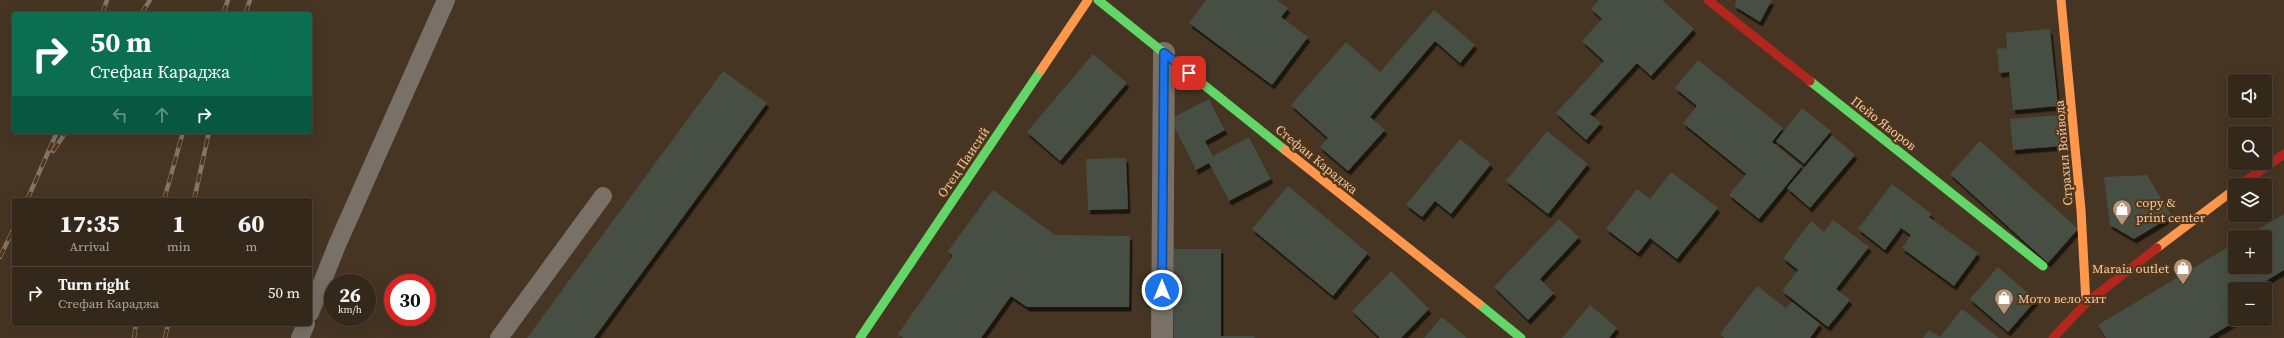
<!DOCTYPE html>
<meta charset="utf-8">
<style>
body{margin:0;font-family:"Source Serif 4",serif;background:#3f3427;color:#f1f3f6;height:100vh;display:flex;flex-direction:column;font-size:15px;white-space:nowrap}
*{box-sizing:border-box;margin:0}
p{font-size:13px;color:#a9a6a2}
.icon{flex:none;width:22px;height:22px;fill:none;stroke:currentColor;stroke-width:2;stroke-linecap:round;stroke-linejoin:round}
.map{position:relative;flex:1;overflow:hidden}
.details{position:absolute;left:12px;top:198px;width:300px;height:128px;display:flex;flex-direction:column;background:#34281a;border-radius:4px;box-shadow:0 4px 16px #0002,0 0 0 1px #4e4439}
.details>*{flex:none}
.top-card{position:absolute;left:12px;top:12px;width:300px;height:122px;border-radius:4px;box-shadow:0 4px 16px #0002,0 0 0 1px #4e4439;background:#0b6e4f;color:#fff;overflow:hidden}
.tools{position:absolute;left:2228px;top:74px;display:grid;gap:8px}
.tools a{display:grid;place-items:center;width:44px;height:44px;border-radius:4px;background:#34281a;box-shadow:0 4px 16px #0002,0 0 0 1px #4e4439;font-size:20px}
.speed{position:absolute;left:324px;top:274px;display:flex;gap:8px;font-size:20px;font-weight:700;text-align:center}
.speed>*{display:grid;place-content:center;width:52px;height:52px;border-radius:50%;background:#34281a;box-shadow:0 4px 16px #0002,0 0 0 1px #4e4439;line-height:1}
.speed small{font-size:10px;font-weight:400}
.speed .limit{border:6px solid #d22;background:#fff;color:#111}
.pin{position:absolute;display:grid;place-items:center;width:34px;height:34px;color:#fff;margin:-17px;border-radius:8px;box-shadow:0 2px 6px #0006}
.me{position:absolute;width:44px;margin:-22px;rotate:0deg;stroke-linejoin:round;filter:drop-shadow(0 0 3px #0008)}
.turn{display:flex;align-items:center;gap:14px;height:84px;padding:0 12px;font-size:18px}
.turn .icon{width:52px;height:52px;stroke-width:2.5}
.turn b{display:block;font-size:28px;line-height:34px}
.lanes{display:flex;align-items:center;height:38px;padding:0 12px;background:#0003;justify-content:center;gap:20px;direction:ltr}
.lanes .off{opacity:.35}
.eta{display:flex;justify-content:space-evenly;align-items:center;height:68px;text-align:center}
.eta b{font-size:24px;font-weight:800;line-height:28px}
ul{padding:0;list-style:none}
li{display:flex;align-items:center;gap:12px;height:52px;padding:0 12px;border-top:1px solid #4e4439}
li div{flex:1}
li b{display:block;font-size:15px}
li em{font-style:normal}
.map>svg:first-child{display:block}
</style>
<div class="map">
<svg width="2284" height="338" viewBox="0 0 2284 338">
<defs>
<filter id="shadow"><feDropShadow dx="2.5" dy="4.5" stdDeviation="0" flood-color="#0009"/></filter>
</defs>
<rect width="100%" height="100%" fill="#463523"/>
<g fill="#464f44" filter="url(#shadow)">
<polygon points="1206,0 1277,0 1288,8 1281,17 1308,37 1272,85 1189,23"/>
<polygon points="1599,0 1662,0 1694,29 1651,76 1637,63 1590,114 1601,123 1586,140 1556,113 1604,61 1582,41 1602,19 1591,9"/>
<polygon points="1737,0 1772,0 1760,22 1734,6"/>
<polygon points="1434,10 1475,45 1460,63 1435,41 1370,117 1385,130 1348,171 1320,147 1328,138 1291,105 1346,42 1380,72"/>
<polygon points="2050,29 2058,106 2013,110 2009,72 1999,73 1997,49 2007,48 2006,33"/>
<polygon points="1093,54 1127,83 1060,161 1027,132"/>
<polygon points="1698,60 1783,128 1772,142 1802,166 1759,219 1729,195 1746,174 1683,123 1697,106 1675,88"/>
<polygon points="723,71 767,103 594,338 527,338"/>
<polygon points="1209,99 1225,130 1205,141 1213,156 1249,137 1271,179 1229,201 1209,163 1196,170 1170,119"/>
<polygon points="1802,108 1831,131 1804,164 1776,141"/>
<polygon points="2061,115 2063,146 2013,150 2010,119"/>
<polygon points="1547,131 1588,164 1548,214 1506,181"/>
<polygon points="1832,135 1855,155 1810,208 1787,188"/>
<polygon points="1460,139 1491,164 1451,214 1435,201 1422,217 1406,205"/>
<polygon points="1980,141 2078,229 2048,263 1950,174"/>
<polygon points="1126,158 1128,209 1088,210 1086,159"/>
<polygon points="1671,172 1718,208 1677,259 1650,238 1638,253 1606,229 1637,189 1650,199"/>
<polygon points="2147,175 2172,216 2134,239 2110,225 2104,177"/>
<polygon points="1892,184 1932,214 1929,217 1978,253 1954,286 1902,248 1911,235 1901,228 1885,250 1858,229"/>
<polygon points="1288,186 1368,253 1333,296 1252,229"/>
<polygon points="993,190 1055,235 1130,236 1129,307 1027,307 1011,296 981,338 903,338 898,334 953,256 948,251"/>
<polygon points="2284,214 2284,270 2261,284 2264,289 2235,289 2235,319 2239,319 2208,338 2106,338 2098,325 2235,243 2235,267 2265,267 2265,237 2245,237"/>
<polygon points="1559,219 1579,237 1540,279 1554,293 1528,320 1494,287"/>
<polygon points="1833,220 1869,247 1836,289 1850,300 1828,327 1782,291 1798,270 1783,258 1811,221 1824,232"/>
<polygon points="1173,249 1221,249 1221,336 1254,336 1255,338 1174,338"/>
<polygon points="1998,267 2036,300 2008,332 1970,299"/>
<polygon points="1391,271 1429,309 1401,338 1380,338 1352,311"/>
<polygon points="1757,286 1786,308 1792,302 1820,324 1810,338 1725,338 1720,334"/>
<polygon points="1590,305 1617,328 1609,338 1562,338"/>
<polygon points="1962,309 1999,338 1923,338 1929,330 1940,337"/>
<polygon points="1442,317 1467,338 1424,338"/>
</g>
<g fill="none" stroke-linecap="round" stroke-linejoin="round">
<g stroke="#797067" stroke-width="18">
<polyline points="310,313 337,245 446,0"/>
<polyline points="300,338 306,324"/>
<polyline points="499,338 603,196"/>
</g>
<polyline stroke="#797067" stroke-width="22" points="1162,338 1164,53"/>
<g stroke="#63d668" stroke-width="9">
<polyline points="1098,0 1285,150"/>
<polyline points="1810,81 2043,266"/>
<polyline points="1479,304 1521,338"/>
<polyline points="860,338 1041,70"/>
</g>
<g stroke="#ff974d" stroke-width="9">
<polyline points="2061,0 2081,210 2086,303"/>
<polyline points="1041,70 1088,0"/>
<polyline points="1285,150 1479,304"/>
<polyline points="2157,248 2235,189"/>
</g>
<g stroke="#b3261e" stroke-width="9">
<polyline points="1708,0 1810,81"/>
<polyline points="2240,185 2284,154"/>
<polyline points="2053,338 2086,303 2157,248"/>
</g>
<defs>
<g id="rail">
<polyline points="102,14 107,0"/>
<polyline points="141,14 150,0"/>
<polyline points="223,14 228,0"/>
<polyline points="245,14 250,0"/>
<polyline points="53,151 66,132"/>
<polyline points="27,200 57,132"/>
<polyline points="164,200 183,132"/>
<polyline points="194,200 209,132"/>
<polyline points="0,257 14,228"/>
<polyline points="134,338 136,324"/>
<polyline points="165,338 168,324"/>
</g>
</defs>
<use href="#rail" stroke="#7f756a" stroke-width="4.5"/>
<use href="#rail" stroke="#543515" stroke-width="3" stroke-dasharray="9" stroke-linecap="butt"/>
</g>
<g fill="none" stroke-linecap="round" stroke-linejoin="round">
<defs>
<polyline id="route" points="1162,290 1164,53 1189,73"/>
</defs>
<use href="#route" stroke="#114b97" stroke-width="10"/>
<use href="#route" stroke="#1a73e8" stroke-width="7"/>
</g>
<defs>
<symbol id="shop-pin" viewBox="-11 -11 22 30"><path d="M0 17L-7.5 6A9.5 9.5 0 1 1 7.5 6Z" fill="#b1967d" stroke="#543515"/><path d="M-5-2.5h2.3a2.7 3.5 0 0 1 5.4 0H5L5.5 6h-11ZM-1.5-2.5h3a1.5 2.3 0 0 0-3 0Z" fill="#fff"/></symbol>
</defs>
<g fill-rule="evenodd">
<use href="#shop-pin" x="2111" y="198" width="22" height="30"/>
<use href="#shop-pin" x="2172" y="257" width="22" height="30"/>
<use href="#shop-pin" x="1993" y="287" width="22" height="30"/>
</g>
<g text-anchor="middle" stroke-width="4" stroke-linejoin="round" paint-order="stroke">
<g font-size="13" fill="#eacbae" stroke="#543515">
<text transform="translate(1884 123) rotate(38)" y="5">Пейо Яворов</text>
<text transform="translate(2063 153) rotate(-95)" y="5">Страхил Войвода</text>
<text transform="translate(1317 159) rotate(39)" y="5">Стефан Караджа</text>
<text transform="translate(963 162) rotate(-56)" y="5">Отец Паисий</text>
</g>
<g font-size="13" fill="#eacbae" stroke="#543515" text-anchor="start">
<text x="2136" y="207">copy &amp;<tspan x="2136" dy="15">print center</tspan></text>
<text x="2169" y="273" text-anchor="end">Maraia outlet</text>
<text x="2018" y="303">Мото вело хит</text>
</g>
</g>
</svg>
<div class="tools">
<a><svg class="icon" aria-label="sound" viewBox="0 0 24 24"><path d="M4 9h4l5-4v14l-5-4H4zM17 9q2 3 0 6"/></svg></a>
<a><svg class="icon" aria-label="search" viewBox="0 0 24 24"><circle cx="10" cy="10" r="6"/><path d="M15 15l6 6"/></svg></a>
<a><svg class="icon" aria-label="layers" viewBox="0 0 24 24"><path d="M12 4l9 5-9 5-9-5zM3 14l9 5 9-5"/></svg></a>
<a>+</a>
<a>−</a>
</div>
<div class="speed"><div>26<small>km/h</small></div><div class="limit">30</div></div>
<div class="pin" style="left:1189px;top:73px;background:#d93025"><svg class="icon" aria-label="arrive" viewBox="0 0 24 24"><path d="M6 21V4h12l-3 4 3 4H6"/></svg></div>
<svg class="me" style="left:1162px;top:290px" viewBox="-20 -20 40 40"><circle r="17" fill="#1a73e8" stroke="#fff" stroke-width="3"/><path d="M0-11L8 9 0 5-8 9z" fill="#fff"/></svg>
<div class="top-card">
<div class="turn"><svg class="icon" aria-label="right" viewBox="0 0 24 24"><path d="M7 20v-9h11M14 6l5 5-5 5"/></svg><div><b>50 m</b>Стефан Караджа</div></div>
<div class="lanes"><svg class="icon off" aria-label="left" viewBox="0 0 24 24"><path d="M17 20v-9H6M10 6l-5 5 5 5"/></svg><svg class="icon off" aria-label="ahead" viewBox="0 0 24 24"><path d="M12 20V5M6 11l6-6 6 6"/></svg><svg class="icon" aria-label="right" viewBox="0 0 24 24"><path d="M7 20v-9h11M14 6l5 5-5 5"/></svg></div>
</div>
<section class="details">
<div class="eta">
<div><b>17:35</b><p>Arrival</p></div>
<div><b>1</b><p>min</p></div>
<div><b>60</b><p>m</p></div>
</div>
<ul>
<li><svg class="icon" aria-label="right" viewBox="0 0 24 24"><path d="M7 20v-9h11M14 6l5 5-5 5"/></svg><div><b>Turn right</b><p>Стефан Караджа</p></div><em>50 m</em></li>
</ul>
</section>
</div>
